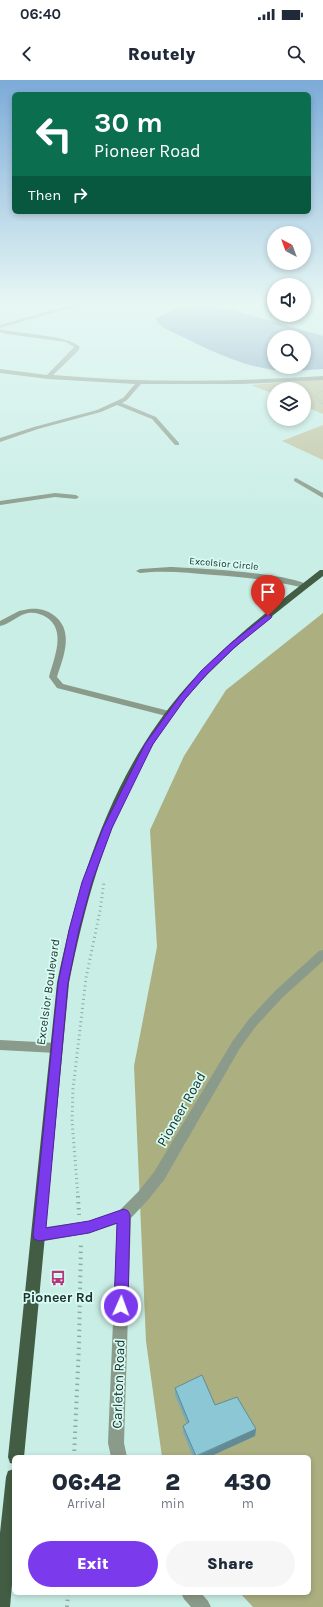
<!DOCTYPE html>
<style>
body{margin:0;font-family:Karla,sans-serif;background:#f6f6f7;color:#1f2937;height:100vh;display:flex;flex-direction:column;font-size:15px;white-space:nowrap}
*{box-sizing:border-box;margin:0}
p{font-size:13px;color:#747a83}
.icon{flex:none;width:22px;height:22px;fill:none;stroke:currentColor;stroke-width:2;stroke-linecap:round;stroke-linejoin:round}
.map{position:relative;flex:1;overflow:hidden}
.drawer{position:absolute;left:12px;top:1375px;width:299px;height:140px;display:flex;flex-direction:column;background:#fff;border-radius:6px;box-shadow:0 2px 6px #0003}
.drawer>*{flex:none}
.top-card{position:absolute;left:12px;top:12px;width:299px;height:122px;border-radius:6px;box-shadow:0 2px 6px #0003;background:#0b6e4f;color:#fff;overflow:hidden}
.needle{width:26px;rotate:319deg}
.buttons{position:absolute;left:267px;top:146px;display:grid;gap:8px}
.buttons a{display:grid;place-items:center;width:44px;height:44px;border-radius:50%;background:#fff;box-shadow:0 2px 6px #0003;font-size:20px}
.pin{position:absolute;display:grid;place-items:center;width:34px;height:34px;color:#fff;margin:-41px -17px;border-radius:50% 50% 50% 0;rotate:-45deg;box-shadow:0 0 4px #0007}
.pin .icon{rotate:45deg}
.me{position:absolute;width:44px;margin:-22px;rotate:2deg;stroke-linejoin:round;filter:drop-shadow(0 0 3px #0008)}
.turn{display:flex;align-items:center;gap:14px;height:84px;padding:0 16px;font-size:18px}
.turn .icon{width:52px;height:52px;stroke-width:2.5}
.turn b{display:block;font-size:28px;line-height:34px}
.then{display:flex;align-items:center;height:38px;padding:0 16px;background:#0003;gap:8px;font-size:15px}
.eta{display:flex;justify-content:space-evenly;align-items:center;height:68px;text-align:center}
.eta b{font-size:24px;font-weight:800;line-height:28px}
.primary-button{display:flex;gap:8px;margin-top:auto;padding:8px 16px}
.primary-button a{flex:1;height:46px;border-radius:24px;background:#7c3aed;color:#fff;font-size:16px;font-weight:800;line-height:46px;text-align:center}
.primary-button a+a{background:#f6f6f7;color:#1f2937}
.status{display:flex;justify-content:space-between;align-items:center;height:28px;padding:0 20px;background:#fff;direction:ltr}
.status svg{height:11px;fill:currentColor}
header{display:flex;justify-content:space-between;align-items:center;height:52px;padding:0 16px;background:#fff;font-size:18px;font-weight:800}
.map>svg:first-child{display:block}
</style>
<div class="status"><b>06:40</b><svg viewBox="0 0 49 12"><path d="M0 12V9h3v3zM5 12V6h3v6zM10 12V3h3v9zM15 12V0h3v12zM26 1h20v11H26zM47 4h2v5h-2z"/></svg></div>
<header><svg class="icon" aria-label="back" viewBox="0 0 24 24"><path d="M15 5l-7 7 7 7"/></svg>Routely<svg class="icon" aria-label="search" viewBox="0 0 24 24"><circle cx="10" cy="10" r="6"/><path d="M15 15l6 6"/></svg></header>
<div class="map">
<svg width="323" height="1527" viewBox="0 0 323 1527">
<rect width="100%" height="100%" fill="#c9eee6"/>
<g fill="#c1c4a1">
<polygon points="323,299 323,334 304,326 304,309 274,309 274,314 251,305"/>
<polygon points="323,345 323,380 282,361"/>
</g>
<polygon fill="#acaf80" points="323,533 323,1527 253,1527 240,1513 309,1513 309,1377 162,1377 146,1261 134,986 157,867 150,750 184,676 226,610"/>
<path fill="#7b9dc0" fill-rule="evenodd" d="M186,227L230,229L323,256V289C305,290 286,293 268,289C231,283 196,263 162,247L155,239L173,230ZM274,257H304V287H274Z"/>
<g fill="none" stroke-linecap="round" stroke-linejoin="round">
<polyline stroke="#8eaba5" stroke-width="1.5" stroke-dasharray="0.5 1.5" stroke-linecap="butt" points="323,311 315,316 323,324"/>
<polyline stroke="#8eaba5" stroke-width="3" stroke-dasharray="1 3.5" stroke-linecap="butt" points="78,1117 72,1041 73,1009 86,898 100,831 104,802"/>
<g stroke="#8eaba5" stroke-width="4" stroke-dasharray="1.5 4.5" stroke-linecap="butt">
<polyline points="78,1116 79,1135"/>
<polyline points="74,1377 79,1265 81,1162"/>
<polyline points="67,1527 68,1513"/>
</g>
<g fill="#8b9b8b" fill-rule="evenodd">
<polygon points="74,224 83,224 0,248 0,245"/>
<path d="M0,249C18,254 69,255 80,267L78,271L53,295C143,303 233,302 323,296V300L242,304H141L127,320L122,323L156,337L179,363V365H175L152,339L117,325L101,332L38,349L0,362V358L34,347L97,330L123,318L135,304L48,299L0,293V289L47,295L74,267L66,262L7,254L0,252Z"/>
<polygon points="296,398 323,413 323,418 294,401 294,399"/>
<polygon points="55,413 76,415 79,417 76,419 55,417 0,425 0,421"/>
<path d="M170,487C195,488 294,493 309,506L305,508C275,501 245,497 214,495C189,493 165,490 140,493L136,491L140,489Z"/>
<path d="M29,529C39,528 48,530 56,537C74,553 63,578 57,597L63,604L173,632L174,634L173,636L170,637L57,608L49,597C54,578 67,550 46,537C41,534 35,532 28,533C18,535 10,544 0,546V541L19,531Z"/>
<polygon points="323,870 323,881 283,917 257,945 240,968 164,1100 148,1120 131,1138 124,1363 127,1377 111,1377 108,1363 117,1144 89,1153 39,1162 34,1160 32,1155 34,1150 39,1148 89,1141 120,1130 138,1112 154,1092 232,962 249,939 275,911 319,871"/>
<polygon points="0,960 56,963 60,965 62,968 60,971 56,973 0,970"/>
<polygon points="181,1513 201,1513 208,1521 211,1527 191,1527 184,1519"/>
</g>
<g fill="#425d43" fill-rule="evenodd">
<path d="M320,490H323V496C278,531 232,566 194,609C122,691 90,798 69,903L24,1377H14V1384L10,1383L8,1377L57,903C79,796 114,688 188,605C227,562 274,526 320,490Z"/>
<polygon points="14,1389 14,1482 10,1527 0,1527 0,1453 6,1397 8,1391"/>
</g>
</g>
<polygon fill="#78abb7" points="175,1308 215,1325 256,1349 255,1356 209,1377 193,1377 183,1352 183,1346 187,1344 175,1315"/>
<polygon fill="#628b95" points="256,1349 255,1356 209,1377 196,1377"/>
<polygon fill="#8cc7d5" stroke="#628b95" points="202,1295 215,1325 237,1317 256,1349 196,1376 183,1346 189,1342 175,1308"/>
<linearGradient id="sky" x2="0" y2="1"><stop stop-color="#7cabd8"/><stop offset="0.51" stop-color="#e7f7f4"/><stop offset="1" stop-color="#e7f7f4" stop-opacity="0"/></linearGradient>
<rect width="323" height="438" fill="url(#sky)"/>
<polygon fill="#7c3aed" stroke="#51269a" points="268,534 272,536 271,538 235,567 207,594 185,619 153,664 112,748 92,802 79,850 68,903 46,1148 89,1141 124,1129 128,1131 130,1135 128,1226 126,1231 121,1233 116,1231 114,1226 117,1143 89,1153 39,1161 34,1159 33,1155 58,903 69,850 82,802 103,748 145,664 180,616 201,591 230,564"/>
<defs>
<symbol id="bus-bare" viewBox="-9 -9 18 18"><path d="M-5-6H5V4H4V6H2V4H-2V6H-4V4H-5ZM-3.5-4V0h7V-4ZM-3.5 1.2v1.5H-2V1.2ZM2 1.2v1.5H3.5V1.2Z" fill="#b9367e" stroke="#d6fcf3" stroke-width="2.5" paint-order="stroke"/></symbol>
</defs>
<g fill-rule="evenodd">
<use href="#bus-bare" x="47" y="1187" width="22" height="22"/>
</g>
<g text-anchor="middle" stroke-width="3.5" stroke-linejoin="round" paint-order="stroke">
<g font-size="10" fill="#22302d" stroke="#d6fcf3">
<text transform="translate(224 483) rotate(5)" y="4">Excelsior Circle</text>
</g>
<g font-size="12" fill="#22302d" stroke="#d6fcf3">
<text transform="translate(48 912) rotate(-82)" y="4">Excelsior Boulevard</text>
</g>
<g font-size="14" fill="#22302d" stroke="#d6fcf3">
<text transform="translate(181 1029) rotate(-60)" y="5">Pioneer Road</text>
<text transform="translate(118 1304) rotate(-88)" y="5">Carleton Road</text>
</g>
<g font-size="14" font-weight="bold" fill="#22302d" stroke="#d6fcf3">
<text x="58" y="1222">Pioneer Rd</text>
</g>
</g>
</svg>
<div class="buttons">
<a><svg class="needle" viewBox="-14 -14 28 28"><path d="M0-13l5 13h-10z" fill="#e53935"/><path d="M0 13l5-13h-10z" fill="#747a83"/></svg></a>
<a><svg class="icon" aria-label="sound" viewBox="0 0 24 24"><path d="M4 9h4l5-4v14l-5-4H4zM17 9q2 3 0 6"/></svg></a>
<a><svg class="icon" aria-label="search" viewBox="0 0 24 24"><circle cx="10" cy="10" r="6"/><path d="M15 15l6 6"/></svg></a>
<a><svg class="icon" aria-label="layers" viewBox="0 0 24 24"><path d="M12 4l9 5-9 5-9-5zM3 14l9 5 9-5"/></svg></a>
</div>
<div class="pin" style="left:268px;top:536px;background:#d93025"><svg class="icon" aria-label="arrive" viewBox="0 0 24 24"><path d="M6 21V4h12l-3 4 3 4H6"/></svg></div>
<svg class="me" style="left:121px;top:1226px" viewBox="-20 -20 40 40"><circle r="17" fill="#7c3aed" stroke="#fff" stroke-width="3"/><path d="M0-11L8 9 0 5-8 9z" fill="#fff"/></svg>
<div class="top-card">
<div class="turn"><svg class="icon" aria-label="left" viewBox="0 0 24 24"><path d="M17 20v-9H6M10 6l-5 5 5 5"/></svg><div><b>30 m</b>Pioneer Road</div></div>
<div class="then">Then<svg class="icon" aria-label="right" viewBox="0 0 24 24"><path d="M7 20v-9h11M14 6l5 5-5 5"/></svg></div>
</div>
<section class="drawer">
<div class="eta">
<div><b>06:42</b><p>Arrival</p></div>
<div><b>2</b><p>min</p></div>
<div><b>430</b><p>m</p></div>
</div>
<div class="primary-button"><a>Exit</a><a>Share</a></div>
</section>
</div>
